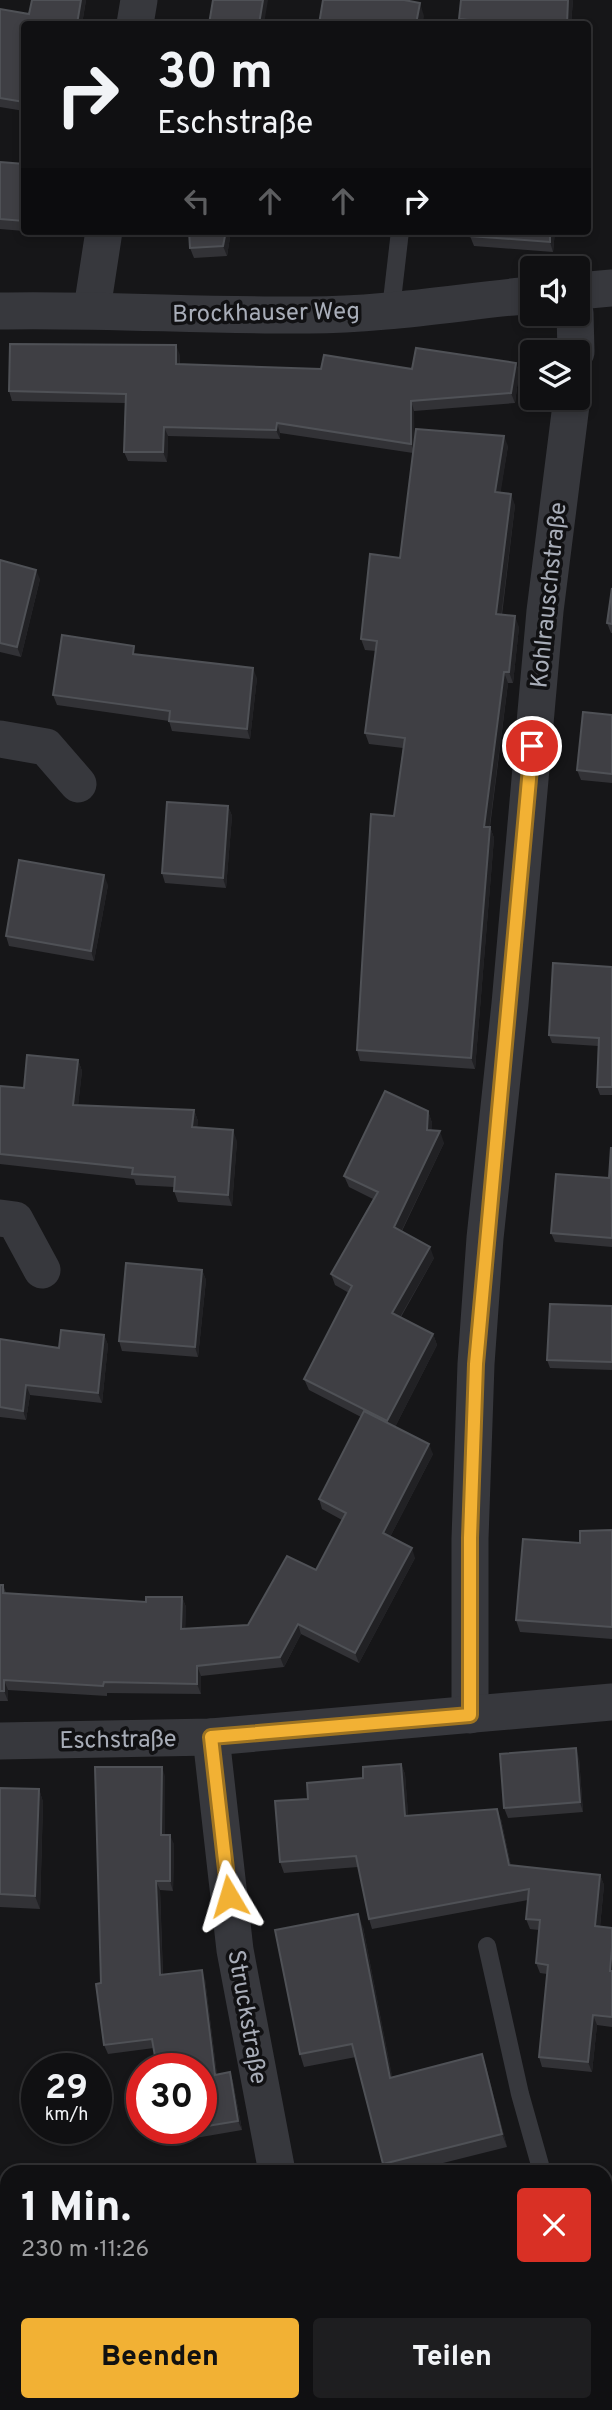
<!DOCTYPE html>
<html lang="de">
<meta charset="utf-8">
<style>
body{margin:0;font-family:Overpass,sans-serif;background:#1e1e20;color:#f1f3f6;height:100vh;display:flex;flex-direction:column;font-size:26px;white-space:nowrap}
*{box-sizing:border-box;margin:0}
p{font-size:23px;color:#9c9d9f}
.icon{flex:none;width:38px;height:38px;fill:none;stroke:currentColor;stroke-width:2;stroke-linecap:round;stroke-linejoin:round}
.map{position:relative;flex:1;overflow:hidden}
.panel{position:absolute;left:0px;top:2165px;width:612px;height:247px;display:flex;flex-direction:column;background:#101012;border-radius:21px 21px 0 0;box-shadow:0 4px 10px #0003,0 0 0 2px #303032}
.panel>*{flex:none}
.banner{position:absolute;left:21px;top:21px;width:570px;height:214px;border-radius:7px;box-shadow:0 4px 10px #0003,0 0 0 2px #303032;background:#101012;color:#f1f3f6;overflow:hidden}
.controls{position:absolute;left:520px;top:256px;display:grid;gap:14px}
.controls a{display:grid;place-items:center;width:70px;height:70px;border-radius:7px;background:#101012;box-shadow:0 4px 10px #0003,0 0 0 2px #303032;font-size:35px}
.speed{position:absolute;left:21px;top:2053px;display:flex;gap:14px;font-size:35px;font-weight:700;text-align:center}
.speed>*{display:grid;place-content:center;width:91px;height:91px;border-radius:50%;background:#101012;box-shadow:0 4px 10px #0003,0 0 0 2px #303032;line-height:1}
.speed small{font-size:18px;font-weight:400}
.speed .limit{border:10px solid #d22;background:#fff;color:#111}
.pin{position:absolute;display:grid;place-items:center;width:60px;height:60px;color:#fff;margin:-30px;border:4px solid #fff;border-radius:50%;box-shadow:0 2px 7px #0007}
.me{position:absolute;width:77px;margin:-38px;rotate:353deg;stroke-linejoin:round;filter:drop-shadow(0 0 5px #0008)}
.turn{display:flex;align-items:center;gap:24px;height:147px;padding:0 21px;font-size:32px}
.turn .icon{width:91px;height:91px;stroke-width:2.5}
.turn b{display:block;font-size:49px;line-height:60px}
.lanes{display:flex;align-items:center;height:66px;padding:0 21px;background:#0003;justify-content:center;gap:35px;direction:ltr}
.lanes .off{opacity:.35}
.round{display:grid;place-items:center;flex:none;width:74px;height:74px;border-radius:7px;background:#1e1e20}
.summary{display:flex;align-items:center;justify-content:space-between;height:119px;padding:0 21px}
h1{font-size:42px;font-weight:800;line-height:52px}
.button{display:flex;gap:14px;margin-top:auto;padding:14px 21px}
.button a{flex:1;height:80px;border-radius:7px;background:#f2b134;color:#111;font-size:28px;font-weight:800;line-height:80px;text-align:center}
.button a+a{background:#1e1e20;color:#f1f3f6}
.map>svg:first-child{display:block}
</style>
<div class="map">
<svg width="612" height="2410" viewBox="0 0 612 2410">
<rect width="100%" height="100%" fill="#161618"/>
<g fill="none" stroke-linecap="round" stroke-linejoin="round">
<g stroke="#37383d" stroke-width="18">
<polyline points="391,309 400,231"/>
<polyline points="487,1946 520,2094 542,2172"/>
<polyline points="271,2404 274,2410"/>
</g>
<g stroke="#37383d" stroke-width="37">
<polyline points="135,24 139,0"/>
<polyline points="578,291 612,288"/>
<polyline points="92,309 104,231"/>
<path d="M0,311C103,309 206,316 309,315C383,315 458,302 532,295"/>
<polyline points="575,313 576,352"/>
<polyline points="0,739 46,747 78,784"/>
<polyline points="0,1218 15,1220 42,1270"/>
<polyline points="470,1715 470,1539 476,1364 485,1238 510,1004 545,611 572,397"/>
<polyline points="211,1737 235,1950 277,2172"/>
<polyline points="0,1741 211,1737 612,1702"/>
</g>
<g stroke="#45474d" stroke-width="38">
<polyline points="606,2202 612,2199"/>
<polyline points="214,2410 223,2404"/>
</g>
</g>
<g fill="#323236">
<polygon points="32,0 86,0 82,24 24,24 24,111 0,107 0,9 29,14"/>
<polygon points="461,0 573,0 571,24 461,24 459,19"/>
<polygon points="0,162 24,164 24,231 0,229"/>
<polygon points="30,231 58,231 58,233"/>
<polygon points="189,231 231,231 227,256 194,258 190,248"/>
<polygon points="555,231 553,252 474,246 470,236"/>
<polygon points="180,355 180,364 321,369 412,369 516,363 519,372 515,403 414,411 414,439 508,446 500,493 515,505 502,615 519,627 513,683 508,683 490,827 494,838 475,1069 360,1061 357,1050 394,816 403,748 369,744 365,733 376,651 365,650 361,639 400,558 413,453 280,433 280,439 168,436 167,462 128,461 124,452 125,403 12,401 9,391"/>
<polygon points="0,560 40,579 21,657 0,652"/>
<polygon points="612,588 612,633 611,633 607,623"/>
<polygon points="138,655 257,678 250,739 172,731 169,721 57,705 53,695"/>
<polygon points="612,715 612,783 581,780 577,770"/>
<polygon points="228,806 232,816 226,888 165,883 162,873"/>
<polygon points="108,885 94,961 9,946 6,936"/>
<polygon points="612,967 612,1095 600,1095 597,1087 598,1046 552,1043 549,1035"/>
<polygon points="78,1060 82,1071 78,1105 194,1110 198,1121 197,1127 237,1141 232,1206 178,1202 174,1191 174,1187 136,1185 134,1179 0,1164 0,1086 24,1088"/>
<polygon points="428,1111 432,1123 431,1131 444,1143 402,1231 434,1258 401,1317 433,1334 437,1345 395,1427 433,1454 390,1537 415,1558 359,1663 301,1634 284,1667 201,1676 201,1694 107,1693 107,1696 8,1690 8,1701 0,1701 0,1585 3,1585 6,1593 146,1602 182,1597 186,1607 185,1629 248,1625 316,1570 342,1520 322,1509 319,1499 361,1417 309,1390 304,1379 349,1293 335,1285 331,1274 373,1199 349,1187 344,1176"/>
<polygon points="612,1147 612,1247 555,1242 551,1233 609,1178"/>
<polygon points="202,1270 206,1280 198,1357 122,1351 119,1341"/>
<polygon points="612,1306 612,1370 550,1368 547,1360"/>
<polygon points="104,1335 108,1345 102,1403 30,1395 26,1420 0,1417 0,1339 59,1348"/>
<polygon points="612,1530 612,1639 520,1632 516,1620 580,1543"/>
<polygon points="579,1758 583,1812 508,1818 504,1808"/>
<polygon points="401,1764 405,1774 408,1815 501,1819 511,1866 600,1875 604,1885 600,1927 612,1928 612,2027 597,2025 592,2072 542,2067 539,2057 547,1974 540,1973 536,1963 539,1930 530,1929 526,1919 528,1900 372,1929 369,1919 358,1867 284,1873 280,1862 308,1799"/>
<polygon points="165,1776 165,1835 174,1844 173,1891 160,1890 163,1975 205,1979 217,2075 230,2072 233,2082 242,2130 172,2142 168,2128 201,2128 201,2068 154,2048 108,2054 104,2045 101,1983"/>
<polygon points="0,1788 39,1789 43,1802 40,1909 0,1907"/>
<polygon points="363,1927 392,2077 482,2054 486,2067 507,2147 407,2172 386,2172 356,2057 304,2067 300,2054"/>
<polygon points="612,2273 612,2375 606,2378 606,2276"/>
<polygon points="7,2326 7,2396 0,2384 0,2330"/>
<polygon points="12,2404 89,2404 79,2410 15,2410"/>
<polygon points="491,2404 551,2404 539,2410 494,2410"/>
</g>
<g fill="#212124">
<polygon points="81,0 86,0 82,24 77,24"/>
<polygon points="263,0 268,0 264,24 259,24"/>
<polygon points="568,0 573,0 571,24 567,24"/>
<polygon points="420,3 424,16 423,24 416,24"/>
<polygon points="226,231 231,231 227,256 223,246"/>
<polygon points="550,231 555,231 553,252 550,242"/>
<polygon points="176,345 180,355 179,374 176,364"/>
<polygon points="516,363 519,372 515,403 511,393"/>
<polygon points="411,401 414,411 415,453 411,444"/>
<polygon points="277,423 280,433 280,439 276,430"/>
<polygon points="164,427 168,436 167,462 163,452"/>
<polygon points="504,436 508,446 499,503 495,492"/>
<polygon points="511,494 515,505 500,625 496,614"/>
<polygon points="36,570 40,579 21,657 17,647"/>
<polygon points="515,616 519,627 513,683 509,672"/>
<polygon points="253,668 257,678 250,739 247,729"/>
<polygon points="504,672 508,683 488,838 484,827"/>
<polygon points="228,806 232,816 226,888 223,878"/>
<polygon points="490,827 494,838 475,1069 471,1058"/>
<polygon points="104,875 108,885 94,961 91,951"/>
<polygon points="78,1060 82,1071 77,1116 73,1105"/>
<polygon points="194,1110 198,1121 196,1138 192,1127"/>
<polygon points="428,1111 432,1123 431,1142 427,1130"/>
<polygon points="233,1130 237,1141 232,1206 228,1195"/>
<polygon points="440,1131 444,1143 398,1238 394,1227"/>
<polygon points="430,1247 434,1258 396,1324 392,1313"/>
<polygon points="202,1270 206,1280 198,1357 195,1347"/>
<polygon points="433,1334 437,1345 392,1433 387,1421"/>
<polygon points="104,1335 108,1345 102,1403 98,1393"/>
<polygon points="26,1385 30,1395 26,1420 23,1411"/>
<polygon points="429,1444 433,1454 387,1543 383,1533"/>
<polygon points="412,1548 415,1558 359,1663 355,1653"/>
<polygon points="182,1597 186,1607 185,1639 181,1629"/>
<polygon points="298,1624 301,1634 284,1667 280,1657"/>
<polygon points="197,1666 201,1676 201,1694 197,1684"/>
<polygon points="4,1680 8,1690 8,1701 4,1691"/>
<polygon points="576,1748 579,1758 583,1812 580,1802"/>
<polygon points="401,1764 405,1774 409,1826 405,1816"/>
<polygon points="162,1767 165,1776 165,1844 161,1835"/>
<polygon points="39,1789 43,1802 40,1909 35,1896"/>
<polygon points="497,1809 501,1819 513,1876 509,1865"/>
<polygon points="170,1835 174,1844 173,1891 170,1881"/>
<polygon points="600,1875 604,1885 599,1936 595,1926"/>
<polygon points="156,1881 160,1890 163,1985 160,1975"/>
<polygon points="358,1914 363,1927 395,2091 390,2078"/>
<polygon points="612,1947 612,1978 610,1971"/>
<polygon points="202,1970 205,1979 218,2084 215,2075"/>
<polygon points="593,2015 597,2025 592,2072 588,2062"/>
<polygon points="482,2054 486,2067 507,2147 502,2134"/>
<polygon points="230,2072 233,2082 242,2130 238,2121"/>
</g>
<g fill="#3f3f44" stroke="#4f5156" stroke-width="2">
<polygon points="32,0 81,0 77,24 24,24 24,102 0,98 0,9 29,14"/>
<polygon points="213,0 263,0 259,24 209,24"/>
<polygon points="323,0 404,0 420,3 416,24 319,24"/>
<polygon points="461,0 568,0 567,24 510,24 459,19"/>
<polygon points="0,162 24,164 24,221 0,219"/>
<polygon points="189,231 226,231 223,246 190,248"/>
<polygon points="471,231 550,231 550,242 470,236"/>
<polygon points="10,344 176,345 176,364 321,369 324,355 412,369 416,348 516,363 511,393 411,401 411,444 277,423 276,430 164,427 163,452 124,452 126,394 9,391"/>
<polygon points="416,429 504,436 495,492 511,494 496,614 515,616 509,672 504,672 484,827 490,827 471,1058 357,1050 371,814 394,816 405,738 365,733 377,641 361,639 370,554 400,558"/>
<polygon points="0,560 36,570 17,647 0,643"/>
<polygon points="612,588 612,624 607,623"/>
<polygon points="62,635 134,646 133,654 253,668 247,729 169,721 170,711 53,695"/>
<polygon points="583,712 612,715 612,774 577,770"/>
<polygon points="167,802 228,806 223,878 162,873"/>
<polygon points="19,860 104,875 91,951 6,936"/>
<polygon points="553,963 612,967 612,1087 597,1087 599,1038 549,1035"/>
<polygon points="27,1055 78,1060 73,1105 194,1110 192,1127 233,1130 228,1195 174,1191 175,1177 132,1174 133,1168 0,1154 0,1086 24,1088"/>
<polygon points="385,1091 428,1111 427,1130 440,1131 394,1227 430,1247 392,1313 433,1334 387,1421 304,1379 352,1286 331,1274 378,1192 344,1176"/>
<polygon points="611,1147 612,1238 551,1233 556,1174 609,1178"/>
<polygon points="126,1263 202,1270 195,1347 119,1341"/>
<polygon points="550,1304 612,1306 612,1362 547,1360"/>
<polygon points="61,1330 104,1335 98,1393 26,1385 23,1411 0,1407 0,1339 59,1348"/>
<polygon points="364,1411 429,1444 383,1533 412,1548 355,1653 298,1624 280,1657 197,1666 197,1684 104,1682 103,1686 4,1680 4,1691 0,1691 0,1585 3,1585 3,1593 146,1602 146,1597 182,1597 181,1629 248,1625 287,1556 316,1570 346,1513 319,1499"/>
<polygon points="612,1530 612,1627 516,1620 523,1539 580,1543 580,1531"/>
<polygon points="576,1748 580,1802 504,1808 500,1754"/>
<polygon points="401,1764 405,1816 497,1809 509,1865 600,1875 595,1926 612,1928 612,1947 610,1971 612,1971 612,2017 593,2015 588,2062 539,2057 548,1965 536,1963 540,1920 526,1919 529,1889 369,1919 356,1856 280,1862 275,1801 308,1799 307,1783 363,1778 363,1767"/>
<polygon points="95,1767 162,1767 161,1835 170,1835 170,1881 156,1881 160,1975 202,1970 215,2075 230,2072 238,2121 201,2127 201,2068 157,2068 152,2039 104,2045 96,1984 101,1983"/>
<polygon points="0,1788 39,1789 35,1896 0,1894"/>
<polygon points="358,1914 390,2078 482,2054 502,2134 383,2164 352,2044 300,2054 275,1930"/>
<polygon points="168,2128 195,2128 168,2132"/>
<polygon points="612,2273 612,2360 606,2363 606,2276"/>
<polygon points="7,2326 7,2393 0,2381 0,2330"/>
<polygon points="14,2404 68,2404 59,2410 17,2410"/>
<polygon points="377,2404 414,2404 417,2410 367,2410"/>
<polygon points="493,2404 519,2404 508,2410 496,2410"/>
</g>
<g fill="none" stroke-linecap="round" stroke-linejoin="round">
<defs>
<polyline id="route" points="229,1896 211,1737 470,1715 470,1538 476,1364 532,746"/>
</defs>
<use href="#route" stroke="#9d7322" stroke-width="18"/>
<use href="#route" stroke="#f2b134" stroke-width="12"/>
</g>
<g text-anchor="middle" stroke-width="7" stroke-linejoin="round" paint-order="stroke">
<g font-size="24" fill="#a8adb8" stroke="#111113">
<text transform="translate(266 312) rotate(-1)" y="8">Brockhauser Weg</text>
<text transform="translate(548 595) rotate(-84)" y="8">Kohlrauschstraße</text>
<text transform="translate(118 1739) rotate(-1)" y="8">Eschstraße</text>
<text transform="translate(248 2017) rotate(80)" y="8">Struckstraße</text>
</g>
</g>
</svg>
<div class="controls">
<a><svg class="icon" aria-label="sound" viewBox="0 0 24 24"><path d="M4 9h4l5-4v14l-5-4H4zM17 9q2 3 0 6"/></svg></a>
<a><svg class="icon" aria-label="layers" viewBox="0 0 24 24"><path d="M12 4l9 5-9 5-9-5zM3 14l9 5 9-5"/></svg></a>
</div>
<div class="speed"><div>29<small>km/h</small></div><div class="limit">30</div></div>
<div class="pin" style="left:532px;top:746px;background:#d93025"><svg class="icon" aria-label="arrive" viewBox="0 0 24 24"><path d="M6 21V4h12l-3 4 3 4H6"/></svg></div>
<svg class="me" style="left:229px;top:1896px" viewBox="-20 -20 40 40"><path d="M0-17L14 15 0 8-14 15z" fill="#f2b134" stroke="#fff" stroke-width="4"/></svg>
<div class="banner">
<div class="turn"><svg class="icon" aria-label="right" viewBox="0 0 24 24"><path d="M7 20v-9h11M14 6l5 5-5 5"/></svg><div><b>30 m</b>Eschstraße</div></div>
<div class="lanes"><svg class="icon off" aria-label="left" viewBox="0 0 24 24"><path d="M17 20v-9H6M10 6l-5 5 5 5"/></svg><svg class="icon off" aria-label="ahead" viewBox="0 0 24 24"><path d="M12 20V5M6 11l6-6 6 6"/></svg><svg class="icon off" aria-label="ahead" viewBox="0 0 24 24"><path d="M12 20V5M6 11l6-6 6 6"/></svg><svg class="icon" aria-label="right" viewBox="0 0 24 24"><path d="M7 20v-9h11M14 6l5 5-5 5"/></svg></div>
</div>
<section class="panel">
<div class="summary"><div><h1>1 Min.</h1><p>230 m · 11:26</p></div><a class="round" style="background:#d93025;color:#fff"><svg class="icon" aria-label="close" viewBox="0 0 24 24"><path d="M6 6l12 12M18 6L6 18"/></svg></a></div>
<div class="button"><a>Beenden</a><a>Teilen</a></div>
</section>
</div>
